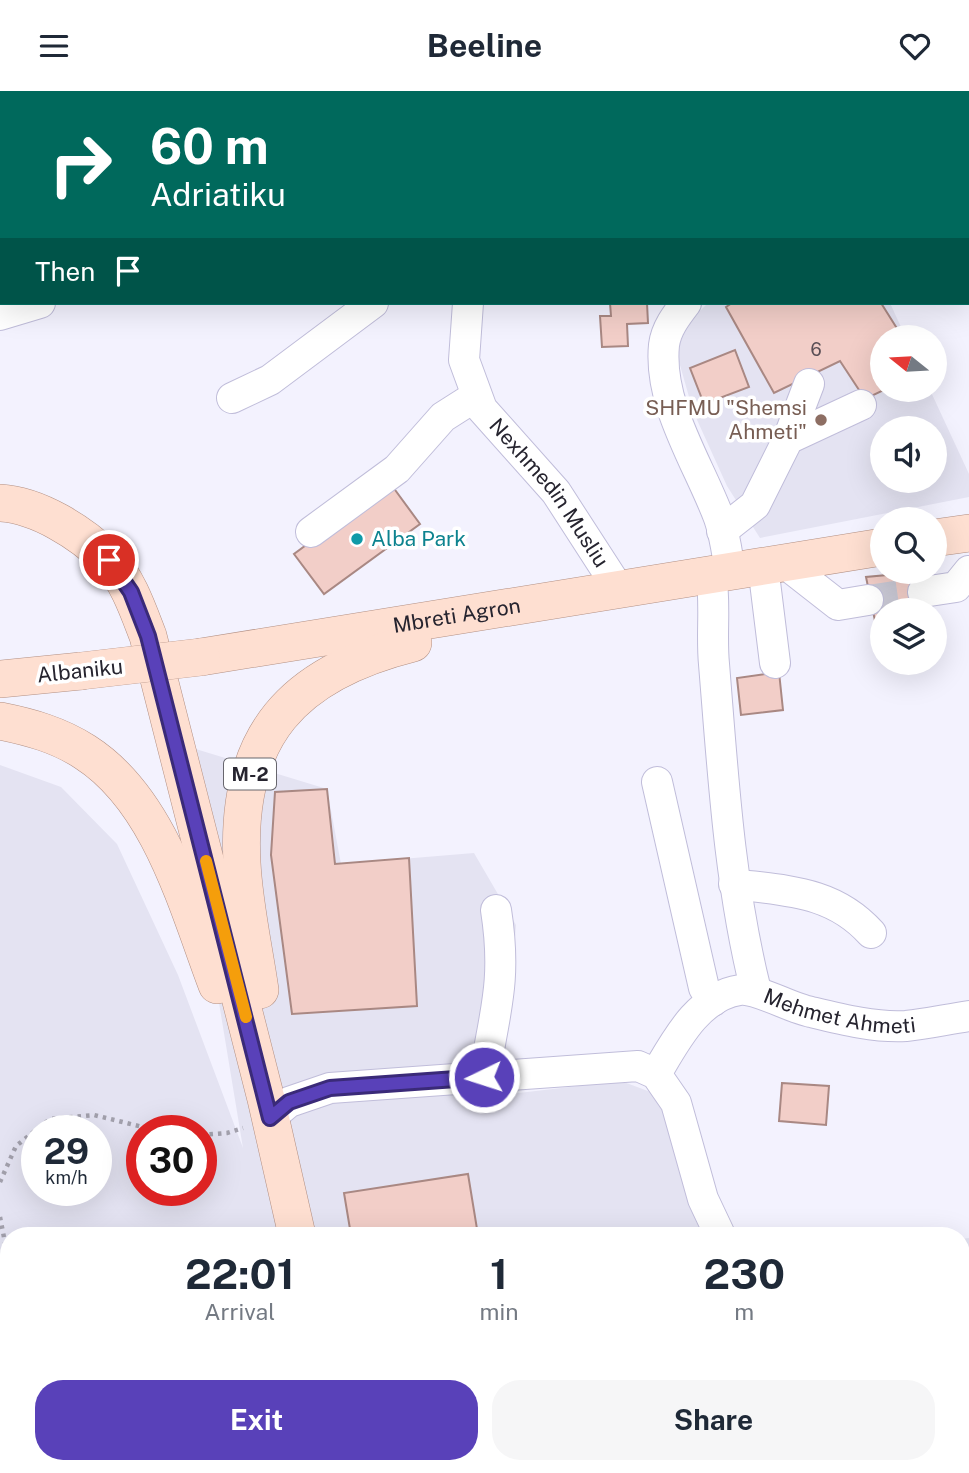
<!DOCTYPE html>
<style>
body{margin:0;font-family:"Public Sans",sans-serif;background:#f6f6f7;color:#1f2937;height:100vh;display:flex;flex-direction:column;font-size:26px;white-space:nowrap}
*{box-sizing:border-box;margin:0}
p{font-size:23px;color:#747a83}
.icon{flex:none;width:38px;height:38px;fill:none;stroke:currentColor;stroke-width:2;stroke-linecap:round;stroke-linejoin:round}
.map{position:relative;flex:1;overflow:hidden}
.side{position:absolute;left:0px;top:1136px;width:970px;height:247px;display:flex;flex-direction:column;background:#fff;border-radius:28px 28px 0 0;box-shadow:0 7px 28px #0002}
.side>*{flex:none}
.banner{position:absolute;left:0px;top:0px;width:970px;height:214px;box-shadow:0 7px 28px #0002;background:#00695c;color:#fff;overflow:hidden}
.needle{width:46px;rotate:288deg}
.fabs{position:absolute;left:870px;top:234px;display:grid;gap:14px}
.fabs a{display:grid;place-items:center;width:77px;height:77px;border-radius:50%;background:#fff;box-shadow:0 7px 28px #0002;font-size:35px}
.speed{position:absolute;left:21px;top:1024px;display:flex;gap:14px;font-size:35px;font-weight:700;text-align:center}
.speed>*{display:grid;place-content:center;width:91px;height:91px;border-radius:50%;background:#fff;box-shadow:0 7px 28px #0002;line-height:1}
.speed small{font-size:18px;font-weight:400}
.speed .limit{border:10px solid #d22;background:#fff;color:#111}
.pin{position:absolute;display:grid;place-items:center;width:60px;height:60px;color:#fff;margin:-30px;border:4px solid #fff;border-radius:50%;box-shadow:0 2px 7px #0007}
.me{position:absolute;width:77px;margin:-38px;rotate:266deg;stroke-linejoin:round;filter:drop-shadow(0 0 5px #0008)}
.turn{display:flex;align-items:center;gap:24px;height:147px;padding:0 35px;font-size:32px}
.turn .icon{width:91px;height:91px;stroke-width:2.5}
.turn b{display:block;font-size:49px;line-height:60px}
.then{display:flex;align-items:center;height:66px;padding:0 35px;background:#0003;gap:14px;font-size:26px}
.eta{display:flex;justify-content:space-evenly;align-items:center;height:119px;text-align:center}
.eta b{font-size:42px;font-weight:700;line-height:49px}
.cta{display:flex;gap:14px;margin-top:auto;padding:14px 35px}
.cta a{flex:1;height:80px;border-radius:28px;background:#5941b9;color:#fff;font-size:28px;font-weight:700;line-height:80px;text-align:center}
.cta a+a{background:#f6f6f7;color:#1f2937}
header{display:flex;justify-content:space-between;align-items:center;height:91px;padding:0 35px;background:#fff;font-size:32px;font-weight:700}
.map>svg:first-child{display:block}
</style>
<header><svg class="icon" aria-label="menu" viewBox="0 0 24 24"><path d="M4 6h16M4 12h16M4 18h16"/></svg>Beeline<svg class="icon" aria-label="heart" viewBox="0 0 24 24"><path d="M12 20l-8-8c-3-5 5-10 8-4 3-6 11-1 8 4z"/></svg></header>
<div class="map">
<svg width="969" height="1382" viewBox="0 0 969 1382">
<rect width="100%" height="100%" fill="#f3f2fe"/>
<g fill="#e4e3f2" fill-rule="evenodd">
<path d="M708,212H890L906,247H882V299H930L969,383V406L760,447L727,395L693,320L676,260L682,238ZM882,338H934V390H882Z"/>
<path d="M176,652L327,698L341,773L474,762L516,834L502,1004L621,990L656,1003L708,1144H9V1374H961V1148L969,1147V1382H0V674L61,696L117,753L178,884L243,1057ZM37,1040H96V1099H37ZM142,1040H201V1099H142Z"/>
</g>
<g fill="#f2cec8" stroke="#a98883" stroke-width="2">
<polygon points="610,212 647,212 648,232 627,233 628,255 602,256 600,225 611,225"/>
<polygon points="732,212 881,212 903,247 882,247 884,299 865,308 840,270 774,302 726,216"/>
<polygon points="735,259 749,296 704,313 690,277"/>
<polygon points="390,392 420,433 324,503 294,463"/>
<polygon points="920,481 922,520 882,520 882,564 866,486"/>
<polygon points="779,581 783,619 741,624 737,587"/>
<polygon points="327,698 335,773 409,767 417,915 292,923 271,764 275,701"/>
<polygon points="782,992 829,995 826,1034 779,1030"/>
<polygon points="468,1083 478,1144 351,1144 344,1102"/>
<polygon points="969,1182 969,1235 961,1237 961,1184"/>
</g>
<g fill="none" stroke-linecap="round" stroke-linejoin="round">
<polyline stroke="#cac9d5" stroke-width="30" stroke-dasharray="30 15" stroke-linecap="butt" points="868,509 923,501"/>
<defs>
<g id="minor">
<polyline points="331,0 334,2"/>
<polyline points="450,0 451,2"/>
<polyline points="230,2 232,0"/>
<polyline points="940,2 942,0"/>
<path id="s1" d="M468,212L464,269L482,318L556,401L620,500"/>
<path d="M686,212C676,225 666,238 664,254C658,314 699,373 719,427C725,444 727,462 730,480"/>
<polyline points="0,224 40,212"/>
<polyline points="232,307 270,289 373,212"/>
<polyline points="788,348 809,293"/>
<polyline points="722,440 755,414 788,348 861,314"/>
<polyline points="311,441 397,378 443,326 476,305"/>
<polyline points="783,471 838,514 868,509"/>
<polyline points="763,475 775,572"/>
<path d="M711,483C716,513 711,542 714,573C723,683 729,792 756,900"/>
<polyline points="923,501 956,496 969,480"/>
<polyline points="657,691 704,897 713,910"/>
<path d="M734,793C787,800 833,800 871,842"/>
<path id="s2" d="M656,983C675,951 698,905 740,899C756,897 791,917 811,921C840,928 876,937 906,935C927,933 948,928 969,925"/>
<path d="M484,986C495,920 507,889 496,819"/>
<polyline points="270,1027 289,1011 330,997 638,975 656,983 676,1012 703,1108 720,1144"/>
<polyline points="961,1269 969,1266"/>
<polyline points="961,1351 969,1352"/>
<polyline points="925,1374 933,1382"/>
</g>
<g id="major">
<path d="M0,412C38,414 82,442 108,468C128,489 138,519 148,545L266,1008L297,1144"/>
<polyline points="934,447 969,442"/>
<path id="s3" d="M201,566L882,456"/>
<polyline points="0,588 81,580"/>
<path d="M0,630C30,636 59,644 85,661C160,709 187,815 217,894"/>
<path d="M260,899C254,857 244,814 242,772C235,644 293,582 413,552"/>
<polyline points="349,1374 350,1382"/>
</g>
</defs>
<use href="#minor" stroke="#c0bdda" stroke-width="32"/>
<use href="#major" stroke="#b29084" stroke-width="38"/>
<g stroke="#a2a0ac" stroke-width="4.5" stroke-dasharray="3.5 5" stroke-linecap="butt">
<polyline points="201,1044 227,1042 243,1037"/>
<polyline points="0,1091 16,1055 50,1028 94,1024 159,1040"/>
<polyline points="0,1126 9,1172"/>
</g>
<use href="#minor" stroke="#fff" stroke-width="30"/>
<use href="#major" stroke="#fedfd1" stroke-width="37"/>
<defs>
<polyline id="major-bridge" points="81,580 201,566"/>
</defs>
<use href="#major-bridge" stroke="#b29084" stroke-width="38" stroke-linecap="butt"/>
<use href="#major-bridge" stroke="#fedfd1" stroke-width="37"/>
</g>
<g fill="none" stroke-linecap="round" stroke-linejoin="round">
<defs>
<polyline id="route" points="109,469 131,501 148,545 270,1027 289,1011 330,997 484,986"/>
</defs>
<use href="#route" stroke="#3a2a78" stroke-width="18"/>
<use href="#route" stroke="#5941b9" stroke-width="12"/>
<polyline stroke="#f59e0b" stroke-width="12" points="206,770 246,926"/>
</g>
<circle fill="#8d6e63" stroke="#fff" stroke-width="2.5" cx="821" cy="329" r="7"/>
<circle fill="#0f9aa8" stroke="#fff" stroke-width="2.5" cx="357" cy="448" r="7"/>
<g text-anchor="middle" stroke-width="7" stroke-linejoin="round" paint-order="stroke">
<g font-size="18" fill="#594e55">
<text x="816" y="265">6</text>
</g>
<rect fill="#fff" stroke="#67666d" stroke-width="2" x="224" y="667.5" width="52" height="31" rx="5"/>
<g font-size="19" font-weight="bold" fill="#26242f">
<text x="250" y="690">M-2</text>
</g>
<g font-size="21" fill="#785e54" stroke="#fff" text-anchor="end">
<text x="807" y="324">SHFMU "Shemsi<tspan x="807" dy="24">Ahmeti"</tspan></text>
</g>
<g font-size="21" fill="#26242f" stroke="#fff">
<text dy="7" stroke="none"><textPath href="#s1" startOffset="217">Nexhmedin Musliu</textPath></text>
<text dy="7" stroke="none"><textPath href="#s3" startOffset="259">Mbreti Agron</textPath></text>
<text transform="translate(80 580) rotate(-6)" y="7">Albaniku</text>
<text dy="7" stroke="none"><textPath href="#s2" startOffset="226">Mehmet Ahmeti</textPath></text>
</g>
<g font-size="21" fill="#0d838f" stroke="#fff" text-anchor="start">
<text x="371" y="455">Alba Park</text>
</g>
</g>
</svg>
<div class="fabs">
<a><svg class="needle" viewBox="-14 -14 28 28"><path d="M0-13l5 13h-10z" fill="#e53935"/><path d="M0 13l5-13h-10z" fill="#747a83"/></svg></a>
<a><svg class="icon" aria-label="sound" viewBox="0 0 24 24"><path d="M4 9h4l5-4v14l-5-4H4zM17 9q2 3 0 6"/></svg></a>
<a><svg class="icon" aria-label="search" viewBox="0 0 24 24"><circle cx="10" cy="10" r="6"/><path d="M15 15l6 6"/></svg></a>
<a><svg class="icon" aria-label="layers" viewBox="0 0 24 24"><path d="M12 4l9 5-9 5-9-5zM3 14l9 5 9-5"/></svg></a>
</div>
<div class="speed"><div>29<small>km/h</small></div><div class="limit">30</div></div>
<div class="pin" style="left:109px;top:469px;background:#d93025"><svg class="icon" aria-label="arrive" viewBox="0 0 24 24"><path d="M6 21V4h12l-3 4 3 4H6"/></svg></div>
<svg class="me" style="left:484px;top:986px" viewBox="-20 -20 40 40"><circle r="17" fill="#5941b9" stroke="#fff" stroke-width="3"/><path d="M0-11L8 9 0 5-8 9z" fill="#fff"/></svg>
<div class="banner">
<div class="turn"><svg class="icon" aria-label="right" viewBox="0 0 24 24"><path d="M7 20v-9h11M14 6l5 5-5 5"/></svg><div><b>60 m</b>Adriatiku</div></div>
<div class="then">Then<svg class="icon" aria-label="arrive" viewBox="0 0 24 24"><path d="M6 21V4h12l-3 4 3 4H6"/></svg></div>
</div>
<section class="side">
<div class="eta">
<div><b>22:01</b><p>Arrival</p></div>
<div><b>1</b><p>min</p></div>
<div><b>230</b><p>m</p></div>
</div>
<div class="cta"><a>Exit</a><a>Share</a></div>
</section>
</div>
